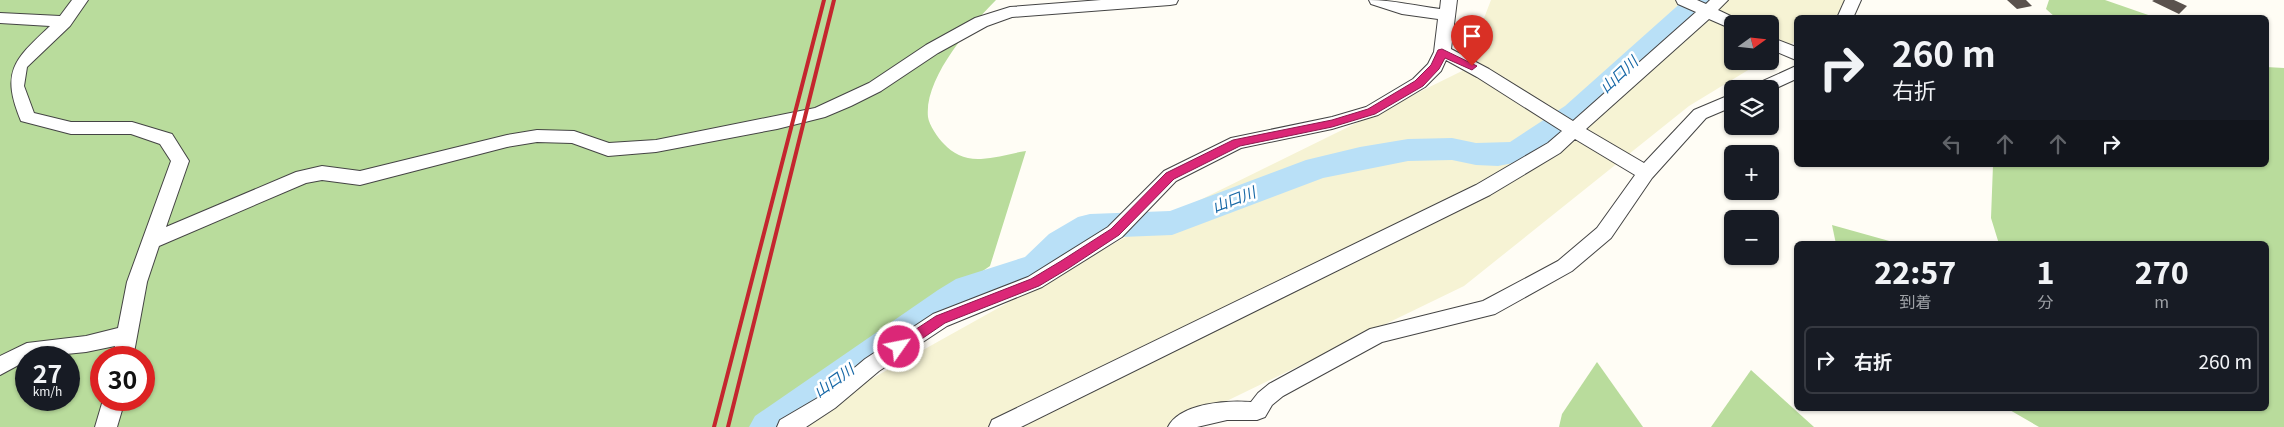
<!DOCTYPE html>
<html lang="ja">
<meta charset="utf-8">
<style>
body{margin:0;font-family:Georgia,"Noto Sans JP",serif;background:#20242c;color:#f1f3f6;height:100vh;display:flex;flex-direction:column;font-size:19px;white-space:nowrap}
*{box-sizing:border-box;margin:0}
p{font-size:16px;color:#9ea1a6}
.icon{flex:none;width:28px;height:28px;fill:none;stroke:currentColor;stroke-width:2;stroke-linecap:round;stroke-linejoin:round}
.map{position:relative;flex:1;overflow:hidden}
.details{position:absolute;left:1794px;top:241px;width:475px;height:170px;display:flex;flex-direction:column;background:#171b24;border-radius:8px;box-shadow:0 1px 4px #0004}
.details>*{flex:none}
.hud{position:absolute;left:1794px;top:15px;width:475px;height:152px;border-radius:8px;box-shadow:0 1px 4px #0004;background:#171b24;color:#f1f3f6;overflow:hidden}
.needle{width:32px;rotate:75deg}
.tools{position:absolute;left:1724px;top:15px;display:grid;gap:10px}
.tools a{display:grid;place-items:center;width:55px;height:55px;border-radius:8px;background:#171b24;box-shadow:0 1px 4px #0004;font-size:25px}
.speed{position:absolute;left:15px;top:346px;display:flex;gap:10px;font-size:25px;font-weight:700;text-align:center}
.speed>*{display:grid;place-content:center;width:65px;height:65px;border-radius:50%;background:#171b24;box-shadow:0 1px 4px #0004;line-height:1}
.speed small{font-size:12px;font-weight:400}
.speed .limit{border:8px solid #d22;background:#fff;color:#111}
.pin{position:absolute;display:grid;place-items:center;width:42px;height:42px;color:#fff;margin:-51px -21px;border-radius:50% 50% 50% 0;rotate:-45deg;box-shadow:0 0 5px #0007}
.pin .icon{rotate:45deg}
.me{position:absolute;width:55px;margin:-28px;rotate:57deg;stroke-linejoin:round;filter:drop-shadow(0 0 4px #0008)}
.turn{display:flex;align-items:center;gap:18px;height:105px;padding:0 15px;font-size:22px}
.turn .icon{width:65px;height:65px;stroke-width:2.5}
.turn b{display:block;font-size:35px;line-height:42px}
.lanes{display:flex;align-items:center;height:48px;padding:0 15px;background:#0003;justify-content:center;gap:25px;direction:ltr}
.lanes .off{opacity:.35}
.eta{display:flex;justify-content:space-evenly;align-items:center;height:85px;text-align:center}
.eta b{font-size:30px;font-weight:800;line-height:35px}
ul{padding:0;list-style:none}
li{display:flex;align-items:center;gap:15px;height:68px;margin:0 10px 8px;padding:0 5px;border:2px solid #363941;border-radius:8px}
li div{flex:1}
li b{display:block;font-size:19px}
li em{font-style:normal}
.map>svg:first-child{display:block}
</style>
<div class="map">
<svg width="2284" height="427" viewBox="0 0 2284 427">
<rect width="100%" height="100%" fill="#fffdf5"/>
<polygon fill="#f6f3d4" points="1491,0 1862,0 1834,17 1796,18 1796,41 1770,57 1770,24 1732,24 1732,61 1763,61 1689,106 1464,286 1173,427 795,427 794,422 1131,234 1464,70"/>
<g fill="#b9dc9c" fill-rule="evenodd">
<path d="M0,0H996C970,26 924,78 928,117C929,125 938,138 944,144C953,154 966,160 981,159C996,158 1012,153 1026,151L990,266L756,427H0ZM26,358H69V400H26ZM101,358H144V400H101Z"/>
<polygon points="2049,0 2105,0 2154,17 2055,17 2046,9"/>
<polygon points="2266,67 2284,68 2284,427 2039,427 2008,409 2266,409 2266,244 1999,244 1991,218 1993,165 2266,165"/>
<polygon points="1832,225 1900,244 1836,244"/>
<polygon points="1597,362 1643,427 1559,427 1562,414"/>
<polygon points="1751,370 1814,427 1711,427"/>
</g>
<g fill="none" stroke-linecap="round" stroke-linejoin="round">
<polygon fill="#b9e0f7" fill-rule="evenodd" points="1684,0 1715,0 1711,6 1587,122 1529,160 1498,166 1476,165 1452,160 1408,161 1323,178 1172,235 1096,238 1073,252 1049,275 980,299 962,310 797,427 749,427 755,416 938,290 956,279 1025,257 1049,234 1078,217 1090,214 1170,211 1306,160 1360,147 1408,139 1452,138 1476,143 1510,142 1565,106"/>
</g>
<g fill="#5a524d">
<polygon points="2007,0 2026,0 2032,6 2017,9"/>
<polygon points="2154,0 2174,0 2187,6 2179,14 2152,1"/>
</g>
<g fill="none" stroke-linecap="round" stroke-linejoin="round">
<defs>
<g id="minor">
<path d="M72,0H88L70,26L27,67L24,86L34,113L71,122H132L172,134L189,161L166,227L296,172L322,166L360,171L507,135L537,130L574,131L609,143L656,140L815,108L869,83L926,45L975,18L1010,7L1101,0H1178L1176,4L1170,5L1012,17L987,26L938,53L881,91L851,106L825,117L777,129L656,152L608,156L572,143L537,142L507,147L360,185L322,180L306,183L159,246L147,282L133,358H113L115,346L86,352L26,358V361L0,375V356L27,343L86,336L118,328L127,282L171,161L160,144L131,134H71L21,121C0,71 15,59 50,26L0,23V13L60,16Z"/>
<path d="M1369,0C1393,0 1416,6 1440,9L1441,0H1457L1451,49L1489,69L1573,121L1696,12L1678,4L1676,0H1697L1706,4L1710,0H1728L1718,10L1739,20L1741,24H1732V29L1709,19L1586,129L1644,163L1694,110L1732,94V107L1706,118L1652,178L1611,238L1572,271L1495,314L1382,342L1283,396L1272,405L1265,417L1257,420H1227L1197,427H1168C1180,403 1228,400 1251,402L1258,393L1269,384L1370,329L1483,301L1558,261L1597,228L1635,175L1575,139L1560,153L1490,195L1021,427H989L992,420L1476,185L1548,143L1562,131L1477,77L1446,60L1441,71L1425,87L1378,115L1332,129L1241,148L1176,181L1122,237L1042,287L947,326L879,371L835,408L806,427H777L780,420L821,396L865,359L933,314L1028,277L1108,227L1164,171L1231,138L1332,117L1366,107L1413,79L1428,64L1434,52L1438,19L1402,14L1371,4Z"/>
<polygon points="1845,0 1861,0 1853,18 1837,18"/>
<polygon points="1770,37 1796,47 1796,60 1770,49"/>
<polygon points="1796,66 1796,79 1770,91 1770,89 1752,89 1754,85"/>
<polygon points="103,400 125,400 117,427 95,427"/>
</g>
</defs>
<use href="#minor" stroke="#444" stroke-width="2"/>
<use href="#minor" fill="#fff" fill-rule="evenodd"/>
<g stroke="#c4262e" stroke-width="4">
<polyline points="714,427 824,0"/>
<polyline points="728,427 834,0"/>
</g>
</g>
<polygon fill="#db2777" stroke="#8e194d" points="1442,49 1477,66 1472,70 1445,58 1439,69 1423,86 1375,114 1332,127 1240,146 1174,179 1119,235 1069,268 1039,286 945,323 904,351 895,351 893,347 895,343 936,316 1031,279 1061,261 1111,229 1166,173 1233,140 1332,120 1368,109 1415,81 1431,65 1438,50"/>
<g text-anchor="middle" stroke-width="5" stroke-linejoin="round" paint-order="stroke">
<g font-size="15" font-style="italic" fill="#1768a6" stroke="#fff">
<text transform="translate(1619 75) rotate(-43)" y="5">山口川</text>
<text transform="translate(1234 200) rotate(-21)" y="5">山口川</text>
<text transform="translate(834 381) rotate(-35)" y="5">山口川</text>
</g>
</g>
</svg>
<div class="tools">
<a><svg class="needle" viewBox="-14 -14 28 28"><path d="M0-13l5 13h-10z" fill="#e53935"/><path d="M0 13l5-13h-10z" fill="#9ea1a6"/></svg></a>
<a><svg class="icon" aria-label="layers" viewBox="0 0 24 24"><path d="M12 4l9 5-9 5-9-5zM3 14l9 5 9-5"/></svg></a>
<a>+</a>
<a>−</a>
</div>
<div class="speed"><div>27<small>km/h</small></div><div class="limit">30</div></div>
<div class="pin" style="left:1472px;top:66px;background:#d93025"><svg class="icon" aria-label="arrive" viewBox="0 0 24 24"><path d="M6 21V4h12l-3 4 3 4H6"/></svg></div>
<svg class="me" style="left:899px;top:347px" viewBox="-20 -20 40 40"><circle r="17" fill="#db2777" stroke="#fff" stroke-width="3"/><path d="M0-11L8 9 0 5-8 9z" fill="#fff"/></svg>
<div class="hud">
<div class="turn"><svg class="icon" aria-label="right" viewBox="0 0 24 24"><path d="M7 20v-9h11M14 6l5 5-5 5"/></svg><div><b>260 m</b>右折</div></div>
<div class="lanes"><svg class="icon off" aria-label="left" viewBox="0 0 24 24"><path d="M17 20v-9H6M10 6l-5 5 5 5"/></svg><svg class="icon off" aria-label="ahead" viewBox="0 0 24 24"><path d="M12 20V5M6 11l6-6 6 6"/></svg><svg class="icon off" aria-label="ahead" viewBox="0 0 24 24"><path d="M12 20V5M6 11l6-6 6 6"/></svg><svg class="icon" aria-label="right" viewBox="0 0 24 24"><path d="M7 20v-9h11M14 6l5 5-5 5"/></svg></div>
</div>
<section class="details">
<div class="eta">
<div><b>22:57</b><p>到着</p></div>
<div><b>1</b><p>分</p></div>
<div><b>270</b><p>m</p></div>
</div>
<ul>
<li><svg class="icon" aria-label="right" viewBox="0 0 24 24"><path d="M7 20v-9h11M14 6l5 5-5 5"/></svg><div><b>右折</b></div><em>260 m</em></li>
</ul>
</section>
</div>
